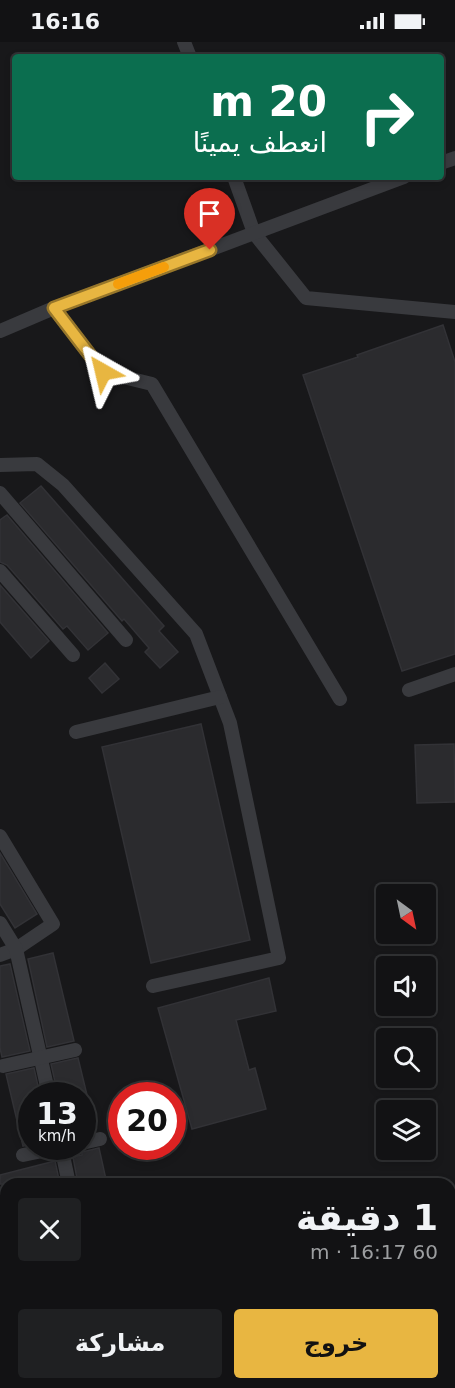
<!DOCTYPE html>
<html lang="ar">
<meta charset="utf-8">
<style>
body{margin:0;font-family:"DejaVu Sans","Noto Sans Arabic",sans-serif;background:#1f2022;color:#f1f3f6;direction:rtl;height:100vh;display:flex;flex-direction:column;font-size:22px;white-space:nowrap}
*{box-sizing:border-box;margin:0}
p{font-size:20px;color:#9c9ea0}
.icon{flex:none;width:33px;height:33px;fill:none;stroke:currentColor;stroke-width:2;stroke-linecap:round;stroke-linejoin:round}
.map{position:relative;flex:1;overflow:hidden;direction:ltr}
.drawer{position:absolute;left:0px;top:1136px;width:456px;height:212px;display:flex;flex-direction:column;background:#121214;border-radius:18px 18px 0 0;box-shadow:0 3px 9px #0003,0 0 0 2px #313234;direction:rtl}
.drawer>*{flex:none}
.banner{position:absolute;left:12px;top:12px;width:432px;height:126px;border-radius:6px;box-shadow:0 3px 9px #0003,0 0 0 2px #313234;direction:rtl;background:#0b6e4f;color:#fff;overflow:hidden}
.needle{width:39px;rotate:147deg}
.tools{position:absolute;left:376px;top:842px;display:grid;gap:12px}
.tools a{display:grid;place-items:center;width:60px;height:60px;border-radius:6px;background:#121214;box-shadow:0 3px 9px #0003,0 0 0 2px #313234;font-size:30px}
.speed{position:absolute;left:18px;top:1040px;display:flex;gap:12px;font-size:30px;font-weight:700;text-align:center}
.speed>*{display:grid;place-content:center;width:78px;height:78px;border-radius:50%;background:#121214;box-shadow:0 3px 9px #0003,0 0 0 2px #313234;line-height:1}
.speed small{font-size:15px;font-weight:400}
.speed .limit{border:9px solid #d22;background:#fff;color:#111}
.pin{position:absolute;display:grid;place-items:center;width:51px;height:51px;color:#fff;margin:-62px -26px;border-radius:50% 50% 50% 0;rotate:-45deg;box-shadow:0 0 6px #0007}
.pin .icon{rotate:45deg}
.me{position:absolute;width:66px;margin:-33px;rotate:323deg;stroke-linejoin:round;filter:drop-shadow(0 0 4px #0008)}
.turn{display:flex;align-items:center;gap:21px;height:126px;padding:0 18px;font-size:27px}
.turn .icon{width:78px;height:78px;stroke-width:2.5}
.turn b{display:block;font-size:42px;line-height:51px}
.round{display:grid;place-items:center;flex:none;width:63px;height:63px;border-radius:6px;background:#1f2022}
.headline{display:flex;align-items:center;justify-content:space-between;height:102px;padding:0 18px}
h1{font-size:36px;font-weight:700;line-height:45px}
.cta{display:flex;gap:12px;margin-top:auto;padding:12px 18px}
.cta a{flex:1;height:69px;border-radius:6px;background:#e8b641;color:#111;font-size:24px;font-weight:700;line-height:69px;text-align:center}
.cta a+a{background:#1f2022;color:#f1f3f6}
.status{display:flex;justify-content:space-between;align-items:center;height:42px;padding:0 30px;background:#121214;direction:ltr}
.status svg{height:16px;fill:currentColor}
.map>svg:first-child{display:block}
</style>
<div class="status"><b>16:16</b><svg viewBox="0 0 49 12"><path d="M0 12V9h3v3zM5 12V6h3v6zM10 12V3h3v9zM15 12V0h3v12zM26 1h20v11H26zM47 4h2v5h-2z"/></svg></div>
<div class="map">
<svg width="455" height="1346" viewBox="0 0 455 1346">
<rect width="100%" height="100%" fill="#18181a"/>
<g fill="#2b2b2e" stroke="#323236" stroke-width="1.5">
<polygon points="443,283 455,320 455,612 402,629 303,333 358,315 357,313"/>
<polygon points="41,444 164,584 159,589 178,610 160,626 145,610 149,606 124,577 122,579 20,461"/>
<polygon points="7,473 108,591 88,608 67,584 63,587 7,523 0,520 0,478"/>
<polygon points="0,543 49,599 31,616 0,580"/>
<polygon points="105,621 119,637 102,651 89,636"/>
<polygon points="201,682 250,898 151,921 102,705"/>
<polygon points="454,702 455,760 417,761 415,703"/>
<polygon points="0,811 37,872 15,886 0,862"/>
<polygon points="53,911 74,999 47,1005 28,917"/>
<polygon points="10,922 30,1009 2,1015 0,1006 0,924"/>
<polygon points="269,936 276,969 236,978 249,1028 255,1026 266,1067 192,1087 158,966"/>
<polygon points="78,1016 87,1053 58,1053 51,1022"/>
<polygon points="34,1026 40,1053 32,1053 32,1102 23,1104 6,1032"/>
<polygon points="90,1071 94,1089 82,1092 82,1072"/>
<polygon points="99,1106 107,1142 78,1142 73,1115 82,1113 82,1110"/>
<polygon points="55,1119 60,1142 0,1142 0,1133"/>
</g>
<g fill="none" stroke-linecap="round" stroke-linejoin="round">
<g stroke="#393a3e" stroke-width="14">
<polyline points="184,0 190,15"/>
<polyline points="441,121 455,116"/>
<polyline points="234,135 254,191 306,256 455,270"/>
<polyline points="54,266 103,330 152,342 340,657"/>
<polyline points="0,289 54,266 404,135"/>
<polyline points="0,423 37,422 63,443 196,592 230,681 279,916 153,944"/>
<polyline points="0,451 126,598"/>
<polyline points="0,529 73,613"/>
<polyline points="409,648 455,632"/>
<polyline points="76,690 220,655"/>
<polyline points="0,794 53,882 16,907 0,913"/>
<polyline points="0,881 16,907 49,1053"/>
<polyline points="3,1024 75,1008"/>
<polyline points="82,1101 100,1097"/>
<polyline points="61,1104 69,1142"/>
<polyline points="23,1113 66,1104"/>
</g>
</g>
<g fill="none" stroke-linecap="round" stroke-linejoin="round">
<defs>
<polyline id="route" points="103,330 54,266 210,208"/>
</defs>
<use href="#route" stroke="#97762a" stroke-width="15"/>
<use href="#route" stroke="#e8b641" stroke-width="10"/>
<polyline stroke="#f59e0b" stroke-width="10" points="118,242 164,225"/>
</g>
</svg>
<div class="tools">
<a><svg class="needle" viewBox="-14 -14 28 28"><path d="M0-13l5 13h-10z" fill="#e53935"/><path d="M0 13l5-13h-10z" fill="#9c9ea0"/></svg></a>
<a><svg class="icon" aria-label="sound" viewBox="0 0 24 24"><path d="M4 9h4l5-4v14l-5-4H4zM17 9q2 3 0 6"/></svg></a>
<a><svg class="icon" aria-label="search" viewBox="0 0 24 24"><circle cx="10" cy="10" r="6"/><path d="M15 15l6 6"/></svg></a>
<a><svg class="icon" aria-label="layers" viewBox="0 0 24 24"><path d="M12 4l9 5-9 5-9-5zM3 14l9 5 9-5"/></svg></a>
</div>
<div class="speed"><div>13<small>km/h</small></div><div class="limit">20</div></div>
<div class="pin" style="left:210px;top:208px;background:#d93025"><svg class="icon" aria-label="arrive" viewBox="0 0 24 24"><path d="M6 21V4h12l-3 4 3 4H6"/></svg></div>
<svg class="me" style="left:103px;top:330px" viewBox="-20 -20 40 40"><path d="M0-17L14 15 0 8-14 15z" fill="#e8b641" stroke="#fff" stroke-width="4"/></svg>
<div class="banner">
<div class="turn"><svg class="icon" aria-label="right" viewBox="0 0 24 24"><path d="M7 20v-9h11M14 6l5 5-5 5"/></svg><div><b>20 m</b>انعطف يمينًا</div></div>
</div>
<section class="drawer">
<div class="headline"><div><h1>1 دقيقة</h1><p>60 m · 16:17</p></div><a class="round"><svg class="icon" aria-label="close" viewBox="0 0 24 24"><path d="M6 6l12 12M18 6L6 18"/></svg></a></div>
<div class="cta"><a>خروج</a><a>مشاركة</a></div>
</section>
</div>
